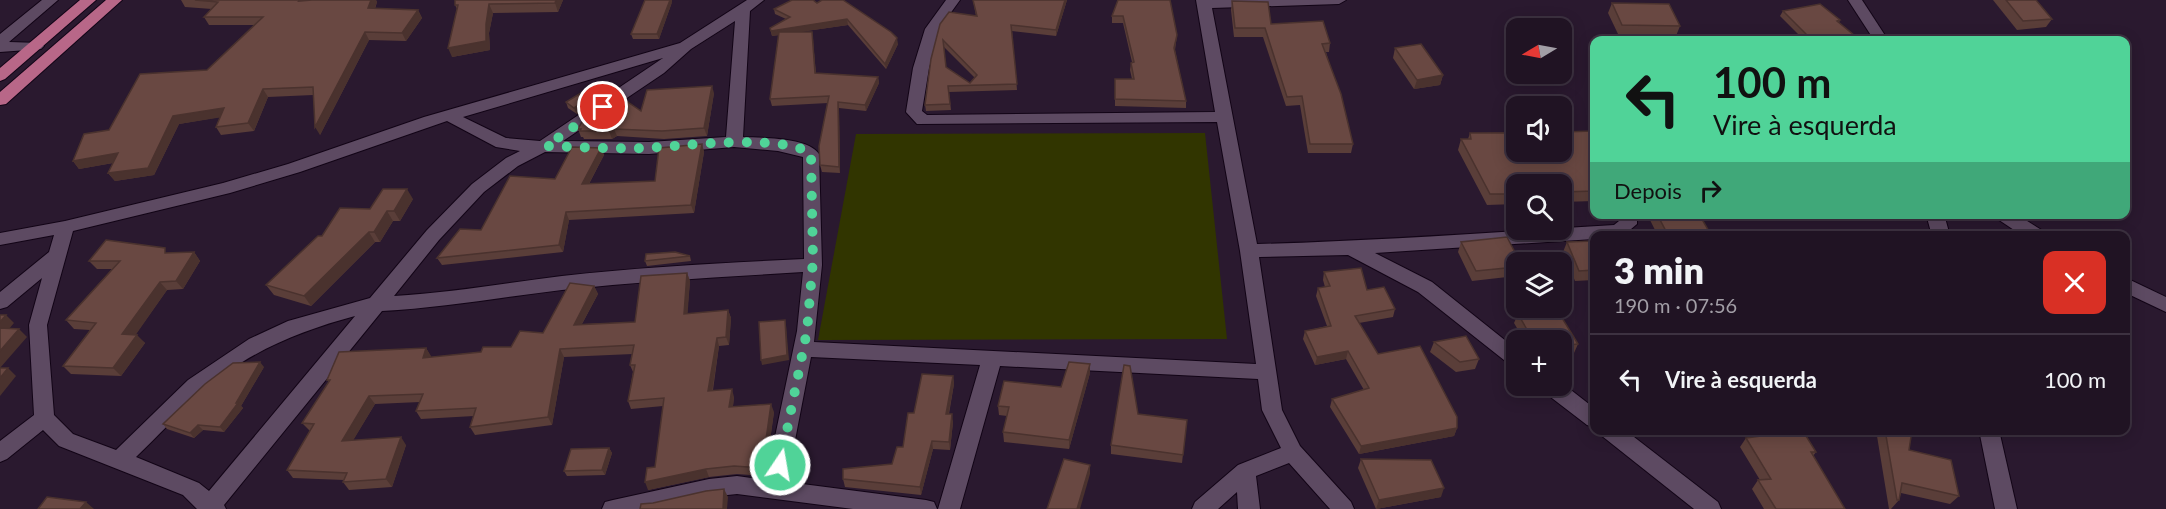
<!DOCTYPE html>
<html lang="pt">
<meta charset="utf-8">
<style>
body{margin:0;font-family:Lato,sans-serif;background:#281c2b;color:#f1f3f6;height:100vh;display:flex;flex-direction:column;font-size:22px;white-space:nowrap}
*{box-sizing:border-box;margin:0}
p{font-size:20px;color:#a29ea6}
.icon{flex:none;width:33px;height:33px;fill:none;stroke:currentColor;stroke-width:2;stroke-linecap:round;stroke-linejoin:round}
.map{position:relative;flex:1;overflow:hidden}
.details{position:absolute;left:1590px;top:231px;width:540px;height:204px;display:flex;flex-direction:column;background:#201323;border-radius:12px;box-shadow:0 3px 15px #0003,0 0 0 2px #3d3241}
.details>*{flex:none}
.banner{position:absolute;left:1590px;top:36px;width:540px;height:183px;border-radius:12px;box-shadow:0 3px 15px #0003,0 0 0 2px #3d3241;background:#50d398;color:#111;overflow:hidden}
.needle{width:39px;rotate:260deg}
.fabs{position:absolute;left:1506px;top:18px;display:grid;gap:12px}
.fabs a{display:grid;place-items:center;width:66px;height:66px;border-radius:12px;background:#201323;box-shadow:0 3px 15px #0003,0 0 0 2px #3d3241;font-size:30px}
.pin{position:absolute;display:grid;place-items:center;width:51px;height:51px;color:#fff;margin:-26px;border:3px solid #fff;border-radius:50%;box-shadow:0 2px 6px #0007}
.me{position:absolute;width:66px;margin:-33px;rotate:12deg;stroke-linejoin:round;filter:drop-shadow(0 0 4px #0008)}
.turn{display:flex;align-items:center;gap:21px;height:126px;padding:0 24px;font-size:27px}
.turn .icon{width:78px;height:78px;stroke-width:2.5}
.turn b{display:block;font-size:42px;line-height:51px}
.then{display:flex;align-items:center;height:57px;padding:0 24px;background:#0003;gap:12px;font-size:22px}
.round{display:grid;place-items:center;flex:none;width:63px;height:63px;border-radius:12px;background:#281c2b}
.headline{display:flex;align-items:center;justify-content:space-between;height:102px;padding:0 24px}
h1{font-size:36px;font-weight:800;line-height:45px}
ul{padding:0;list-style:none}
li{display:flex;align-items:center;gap:18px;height:90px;padding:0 24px;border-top:2px solid #3d3241}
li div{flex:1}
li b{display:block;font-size:22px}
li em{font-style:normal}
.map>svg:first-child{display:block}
</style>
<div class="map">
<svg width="2166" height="509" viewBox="0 0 2166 509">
<rect width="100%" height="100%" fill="#2a192f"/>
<polygon fill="#313500" points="1205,133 1227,339 818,340 856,134"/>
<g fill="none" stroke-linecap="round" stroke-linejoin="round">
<defs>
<g id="minor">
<polygon points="42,0 58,0 9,42 41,43 44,46 41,49 0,52 0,34"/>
<path d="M747,0H764L750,11L743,137C762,138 808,137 819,154L822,265L814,342L1256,364L1240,251L1217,122L917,124L906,112L913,68L925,29L946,0H960L939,29L929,68L922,111L927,115L1215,112L1196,0H1346L1339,4L1212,8L1257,244C1376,241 1497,232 1614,225L1619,221V214H1637V224L1624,235L1594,236V239L1375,253L1432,282L1516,349V367L1509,364L1418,292L1348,255L1259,257L1282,410L1300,446L1351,502L1354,509H1330L1289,463L1256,476L1260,509H1238L1237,492L1218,509H1192L1195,502L1238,465L1281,448L1262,410L1258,379L1000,366L960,509H938L980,365L811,357L787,482L926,500L934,502L937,509H853L737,494L709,497L656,509H602L605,502L613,500L709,479L737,476L766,480L797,331L803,272C723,277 642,281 562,290C502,297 442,308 382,311L224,505L226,509H197L183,495L59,446L43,430L7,459L0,462V441L34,415L29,325L42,278L7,307L0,309V292L49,252L54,235L0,245V233L65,221L223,183L288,164L424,117L680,43ZM735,21L726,137L649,142L563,141L664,73L691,49ZM663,58L540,141L506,138L463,117ZM447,121L496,147L520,151L506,158L472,184L427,230L370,298L288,321L249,339L188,380L116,450L73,434L54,415L47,325L73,231L230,193L300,172ZM734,147L778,151L803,157L804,259C723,263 642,267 562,276C506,283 450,293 394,296L439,240L484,192L518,166L545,152L649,154ZM355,316L209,491L199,483L136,457C158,436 179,413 201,393C245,353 299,331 355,316Z"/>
<polygon points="1848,0 1862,0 1888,40 1874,40"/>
<polygon points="1926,214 1944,214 1950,236 1932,236"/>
<polygon points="1994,214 2016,214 2043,231 2046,236 2023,236 1996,218"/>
<polygon points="2126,278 2166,297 2166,312 2126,293"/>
<polygon points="1562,383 1594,408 1594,427 1587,425 1544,392 1541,386 1562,386"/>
<polygon points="1599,430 1625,430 1718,502 1721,509 1694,509 1602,436"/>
<polygon points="1979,430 1999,430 2017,509 1995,509"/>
</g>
<g id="major">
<polygon points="80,0 96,0 5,79 0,81 0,68"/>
<polygon points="106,0 122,0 6,104 0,105 0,92"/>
</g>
</defs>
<use href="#minor" stroke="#120416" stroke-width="2"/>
<use href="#major" stroke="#120416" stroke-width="2"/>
<use href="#minor" fill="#5d4a62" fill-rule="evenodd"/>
<use href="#major" fill="#b86788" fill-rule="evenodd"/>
</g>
<g fill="#5a3e39" fill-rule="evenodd">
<polygon points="181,0 376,0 377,2 375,9 418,10 422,18 406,41 369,40 320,135 313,95 268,97 254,131 221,135 216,127 220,117 179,124 154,175 115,181 108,173 113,163 79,169 73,161 109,130 207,70 255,25 209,25 204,17 212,9 185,7"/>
<polygon points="455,0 563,0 558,12 493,13 489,33 490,50 452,57 457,9 455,5"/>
<path d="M973,0H1067L1056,36L1012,31L1017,90L949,92L951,110L926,111L925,105L949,12L976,16ZM944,47L975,78L970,83L946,67Z"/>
<polygon points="1118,0 1177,35 1175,50 1186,101 1186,108 1115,106 1115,79 1132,79 1130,70 1131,63 1132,62 1123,23 1112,23 1112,16"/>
<polygon points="1993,0 2036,0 2052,19 2046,27 2017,30"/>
<polygon points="1232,1 1271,24 1330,43 1329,52 1326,52 1353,144 1351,153 1308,153 1300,105 1286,106 1263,37 1234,37 1231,10"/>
<polygon points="672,2 659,39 633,39 631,34"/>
<polygon points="817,3 898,44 886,69 848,25 799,32 812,32 816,73 878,77 879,83 866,111 839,108 840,173 822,172 820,165 828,103 772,106 770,99 779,35 772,36 770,28 786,19 775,14 774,9"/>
<polygon points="1612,3 1680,26 1676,36 1618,34 1608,13"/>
<polygon points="1783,11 1840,20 1839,23 1860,40 1804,40 1780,16"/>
<polygon points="1395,48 1443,75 1440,85 1414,89 1393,58"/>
<polygon points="714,93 707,136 664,139 617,136 612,139 584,139 583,137 581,137 578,129 641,111"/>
<polygon points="606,94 577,114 568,108 566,102"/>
<polygon points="1594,131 1594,201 1562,202 1562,184 1516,184 1516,204 1487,205 1458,150 1461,139 1468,139 1470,133"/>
<polygon points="702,144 704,152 694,213 569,220 563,252 442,265 437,258 481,230 601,148 604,155 589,184 655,181"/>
<polygon points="413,199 400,221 393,221 380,242 375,242 311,306 274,295 266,285 322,236 370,209"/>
<polygon points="1652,214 1699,214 1710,233 1708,236 1658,236 1650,220"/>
<polygon points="1594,241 1594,280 1575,281 1563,252 1567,242"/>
<polygon points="1461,242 1520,262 1521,258 1543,262 1516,262 1516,276 1472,281 1458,252"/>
<polygon points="194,252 200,261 183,289 167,290 135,335 145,343 121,376 71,374 63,366 90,330 74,329 66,320 112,269 97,269 89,261 169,253"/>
<polygon points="690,256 691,261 647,266 645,261"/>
<polygon points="1324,272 1367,290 1395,309 1393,317 1359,323 1378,354 1457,428 1454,436 1359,454 1330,407 1332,399 1364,390 1346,359 1315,365 1303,339 1305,331 1327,326 1316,296 1318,288 1325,287 1323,280"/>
<polygon points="687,273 690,281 687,314 728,310 731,318 729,345 719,346 713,390 734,397 733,406 774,412 765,476 737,474 709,477 648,490 655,467 663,406 631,409 628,401 633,372 630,365 633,354 564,357 552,425 475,435 470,427 474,416 421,419 416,411 420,402 375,404 353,440 406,445 392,487 349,490 343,482 344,480 293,478 287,470 310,431 302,423 329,382 327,380 426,348 431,357 481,352 511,347 543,333 594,286 598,294 582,324 635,322"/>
<polygon points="1529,308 1556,308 1578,344 1574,353 1562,355 1562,340 1524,340 1514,323 1518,314 1530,312"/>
<polygon points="1434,342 1479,359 1475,369 1456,372 1430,352"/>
<polygon points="264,367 241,406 243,408 224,432 203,430 194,438 167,429 163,424"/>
<polygon points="1090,373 1069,449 1004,442 1003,432 1007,416 999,415 998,406 1061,387"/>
<polygon points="953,376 954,384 949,414 953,422 950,450 933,449 921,495 845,487 843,479 892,464 903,447 914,413"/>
<polygon points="1138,414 1187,420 1182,463 1111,454 1111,445"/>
<polygon points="1763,430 1798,430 1816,452 1813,456 1845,509 1764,509 1752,489 1758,480 1760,480 1740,447 1746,438 1766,436"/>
<polygon points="1876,430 1912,430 1909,450 1959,496 1950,504 1901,493 1899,500 1891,509 1889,509"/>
<polygon points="609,448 612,453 605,475 567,476 564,471"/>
<polygon points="1361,459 1441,497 1376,509 1358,468"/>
</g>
<g fill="#4a322e">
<polygon points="371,0 376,0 377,2 372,16 368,8"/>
<polygon points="556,0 563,0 558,12 555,3"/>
<polygon points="670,0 672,0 672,2 659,39 657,34"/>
<polygon points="1065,0 1067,0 1056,36 1056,30"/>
<polygon points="489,4 493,13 489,33 490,50 452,57 448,48 486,24"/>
<polygon points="418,10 422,18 406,41 402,33"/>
<polygon points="847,19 848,25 772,36 771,31"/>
<polygon points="365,32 369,40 320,135 315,127"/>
<polygon points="812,32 813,38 816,79 815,73"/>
<polygon points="897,38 898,44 886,69 885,64"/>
<polygon points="1443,75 1440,85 1414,89 1417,80"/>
<polygon points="878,77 879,83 866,111 865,105"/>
<polygon points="712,86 714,93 707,136 704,128"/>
<polygon points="263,89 268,97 254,131 248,123"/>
<polygon points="604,89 606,94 577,114 574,108"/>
<polygon points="838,102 839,108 840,173 839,167"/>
<polygon points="224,108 229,116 179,124 154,175 115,181 108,173 173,116"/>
<polygon points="614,129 617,136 612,139 609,131"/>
<polygon points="702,144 704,152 694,213 691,205"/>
<polygon points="601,148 604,155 585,191 582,184"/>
<polygon points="118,153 124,161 79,169 73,161"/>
<polygon points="407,189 413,199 400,221 394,211"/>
<polygon points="387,211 393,221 380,242 374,232"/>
<polygon points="566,212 569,220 563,252 559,245"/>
<polygon points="369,232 375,242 311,306 304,296"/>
<polygon points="194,252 200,261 183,289 176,281"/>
<polygon points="687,273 690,281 687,322 684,314"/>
<polygon points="160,282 167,290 130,343 122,334"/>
<polygon points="594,286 598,294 577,333 574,325"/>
<polygon points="728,310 731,318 729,345 726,337"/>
<polygon points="6,315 14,323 3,336 0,333 0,322"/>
<polygon points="785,320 786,325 789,360 762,365 761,360"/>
<polygon points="19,329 27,337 0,368 0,351"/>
<polygon points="137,335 145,343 121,376 113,368"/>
<polygon points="717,338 719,346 711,399 708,391"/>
<polygon points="426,348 431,356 428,366 423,358"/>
<polygon points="560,349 564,357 552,425 548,417"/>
<polygon points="1348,351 1346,359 1315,365 1317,357"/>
<polygon points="260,362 264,367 241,406 243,408 224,432 220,427"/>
<polygon points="1090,364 1090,373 1069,449 1069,440"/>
<polygon points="8,368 16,376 0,396 0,378"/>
<polygon points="953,376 954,384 947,422 946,414"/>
<polygon points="732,389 734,397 732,414 729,407"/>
<polygon points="369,396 375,404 348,449 342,441"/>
<polygon points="771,404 774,412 765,476 762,468"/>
<polygon points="952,414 953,422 950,450 949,442"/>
<polygon points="198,425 203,430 194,438 190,433"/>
<polygon points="1457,428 1454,436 1359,454 1361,446"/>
<polygon points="401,437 406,445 392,487 386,479"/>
<polygon points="932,441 933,449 921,495 920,487"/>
<polygon points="609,448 612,453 605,475 602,470"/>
<polygon points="1090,465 1090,474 1080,509 1077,509"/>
<polygon points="706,469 709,477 648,490 645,482"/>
<polygon points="1444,488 1441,497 1376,509 1379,500"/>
<polygon points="724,489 728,497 727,509 723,509"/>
<polygon points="86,502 94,509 80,509"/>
</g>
<g fill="#694842" stroke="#4a322e" stroke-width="1.5" fill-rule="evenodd">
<polygon points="195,0 300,0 299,1 312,0 371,0 368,8 418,10 402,33 365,32 315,127 313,87 263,89 248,123 216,127 224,108 173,116 148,168 108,173 118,153 73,161 84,134 109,130 140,74 207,70 263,17 204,17 218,2"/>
<polygon points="455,0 556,0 555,3 489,4 486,24 486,41 448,48 458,5 455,5"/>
<polygon points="645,0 670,0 657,34 631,34"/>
<polygon points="792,0 813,0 817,3 822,0 843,0 891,32 897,38 885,64 847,19 771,31 770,28 790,17 774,9"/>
<path d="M973,0H1065L1056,30L1011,25L1017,84L948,86L950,104L925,105L931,59L940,24L949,12L977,16ZM943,40L977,75L970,83L946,67Z"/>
<polygon points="1118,0 1170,0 1177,35 1174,48 1186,101 1115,99 1115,79 1134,79 1131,63 1134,62 1123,16 1112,16"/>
<polygon points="2006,0 2036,0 2052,19 2023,21"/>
<polygon points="1232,1 1268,2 1271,24 1323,21 1330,43 1322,44 1341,94 1353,144 1310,144 1302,96 1287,97 1265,28 1235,28"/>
<polygon points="1612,3 1669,4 1680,26 1622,25"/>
<polygon points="1820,4 1840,20 1837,21 1860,40 1812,40 1783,11"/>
<polygon points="779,32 812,32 815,73 878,77 865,105 838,102 839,167 820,165 819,146 829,96 770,99"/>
<polygon points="1421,44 1443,75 1417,80 1395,48"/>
<polygon points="596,84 604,89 574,108 566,102"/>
<polygon points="712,86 704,128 662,131 614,129 609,131 580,131 581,129 578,129 583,120 619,96 641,111 647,90"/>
<polygon points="1594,131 1594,191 1562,192 1562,184 1516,184 1516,194 1490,194 1461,139 1471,139 1470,133 1516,133 1516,152 1562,152 1562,132"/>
<polygon points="702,144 691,205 566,212 559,245 437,258 460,229 481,230 510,176 555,179 572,147 601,148 582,184 655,181 659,148"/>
<polygon points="383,189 407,189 394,211 387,211 374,232 369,232 304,296 266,285 318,236 322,236 340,208 370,209"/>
<polygon points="1657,214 1699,214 1710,233 1668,235"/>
<polygon points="1507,237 1520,262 1516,262 1516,267 1476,271 1461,242"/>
<polygon points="106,240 165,248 165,253 194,252 176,281 160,282 122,334 137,335 113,368 63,366 96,323 66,320 120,261 89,261"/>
<polygon points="1594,241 1594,270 1579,271 1567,242"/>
<polygon points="675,252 690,256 645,261 646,254"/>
<polygon points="1540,253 1543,262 1522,262 1521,258"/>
<polygon points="1361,268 1367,290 1384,287 1395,309 1355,316 1378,354 1420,346 1457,417 1457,428 1361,446 1332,399 1369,388 1348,351 1317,357 1305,331 1331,326 1318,288 1330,286 1324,272"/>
<polygon points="687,273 684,314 728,310 726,337 717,338 708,391 732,389 729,407 771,404 762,468 734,466 706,469 645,482 647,468 655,467 664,398 628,401 635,365 630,365 634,345 560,349 548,417 470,427 476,408 416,411 423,394 369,396 342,441 401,437 386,479 343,482 347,473 287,470 314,424 302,423 330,380 327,380 339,352 426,348 423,358 481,352 483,347 511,347 520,331 543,333 570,283 594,286 574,325 635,322 641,276"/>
<polygon points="1535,308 1556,308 1578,344 1562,346 1562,340 1533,340 1518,314 1536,311"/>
<polygon points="0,315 6,315 0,322"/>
<polygon points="785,320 787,355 761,360 759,322"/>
<polygon points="0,328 19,329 0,351"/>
<polygon points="1466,336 1479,359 1460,362 1434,342"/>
<polygon points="260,362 236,403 238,403 220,427 198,425 190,433 163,424 205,384 233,363"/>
<polygon points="1069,362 1090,364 1069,440 1003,432 1009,407 998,406 1004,381 1061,387"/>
<polygon points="1124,365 1130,366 1138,414 1187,420 1183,455 1111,445"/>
<polygon points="0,368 8,368 0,378"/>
<polygon points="922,374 953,376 946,414 952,414 949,442 932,441 920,487 843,479 843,469 892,464 897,447 903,447 908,413 914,413"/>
<polygon points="1775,430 1803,431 1816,452 1811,452 1845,509 1776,509 1758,480 1771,479 1746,438 1777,434"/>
<polygon points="1885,430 1912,430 1909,450 1951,460 1959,496 1902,483 1899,500 1897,500"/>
<polygon points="609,448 602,470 564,471 571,449"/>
<polygon points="1064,459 1090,465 1077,509 1047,509"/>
<polygon points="1361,459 1431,460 1444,488 1379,500"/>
<polygon points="724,489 723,509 640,509 641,504 653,503 706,491"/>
<polygon points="47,497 86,502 80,509 38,509"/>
</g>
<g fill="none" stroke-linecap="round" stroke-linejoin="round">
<path stroke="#50d398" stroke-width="10" stroke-dasharray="0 18" d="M603,107L546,146C579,147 613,149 647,148C683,146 783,133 811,154L813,260L807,331L780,465"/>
</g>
</svg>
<div class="fabs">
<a><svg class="needle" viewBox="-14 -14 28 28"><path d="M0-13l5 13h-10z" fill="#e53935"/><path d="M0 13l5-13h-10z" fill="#a29ea6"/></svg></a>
<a><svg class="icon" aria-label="sound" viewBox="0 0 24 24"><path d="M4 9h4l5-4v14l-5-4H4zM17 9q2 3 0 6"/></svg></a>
<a><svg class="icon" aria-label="search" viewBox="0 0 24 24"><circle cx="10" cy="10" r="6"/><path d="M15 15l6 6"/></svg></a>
<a><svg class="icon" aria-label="layers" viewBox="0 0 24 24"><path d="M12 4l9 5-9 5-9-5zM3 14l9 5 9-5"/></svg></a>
<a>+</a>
</div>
<div class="pin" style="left:603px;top:107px;background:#d93025"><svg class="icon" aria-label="arrive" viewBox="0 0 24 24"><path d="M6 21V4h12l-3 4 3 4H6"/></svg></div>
<svg class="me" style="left:780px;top:465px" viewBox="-20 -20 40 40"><circle r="17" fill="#50d398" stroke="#fff" stroke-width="3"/><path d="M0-11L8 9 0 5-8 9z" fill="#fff"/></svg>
<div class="banner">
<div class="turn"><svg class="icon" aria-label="left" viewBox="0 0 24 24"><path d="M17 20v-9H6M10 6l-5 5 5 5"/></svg><div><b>100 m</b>Vire à esquerda</div></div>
<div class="then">Depois<svg class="icon" aria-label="right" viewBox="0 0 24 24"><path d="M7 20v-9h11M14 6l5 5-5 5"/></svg></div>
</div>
<section class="details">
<div class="headline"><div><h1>3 min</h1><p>190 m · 07:56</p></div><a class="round" style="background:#d93025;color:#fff"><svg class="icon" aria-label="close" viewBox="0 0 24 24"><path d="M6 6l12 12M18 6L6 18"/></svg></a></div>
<ul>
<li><svg class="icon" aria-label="left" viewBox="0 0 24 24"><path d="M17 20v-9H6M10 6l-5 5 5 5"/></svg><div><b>Vire à esquerda</b></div><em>100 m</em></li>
</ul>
</section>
</div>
